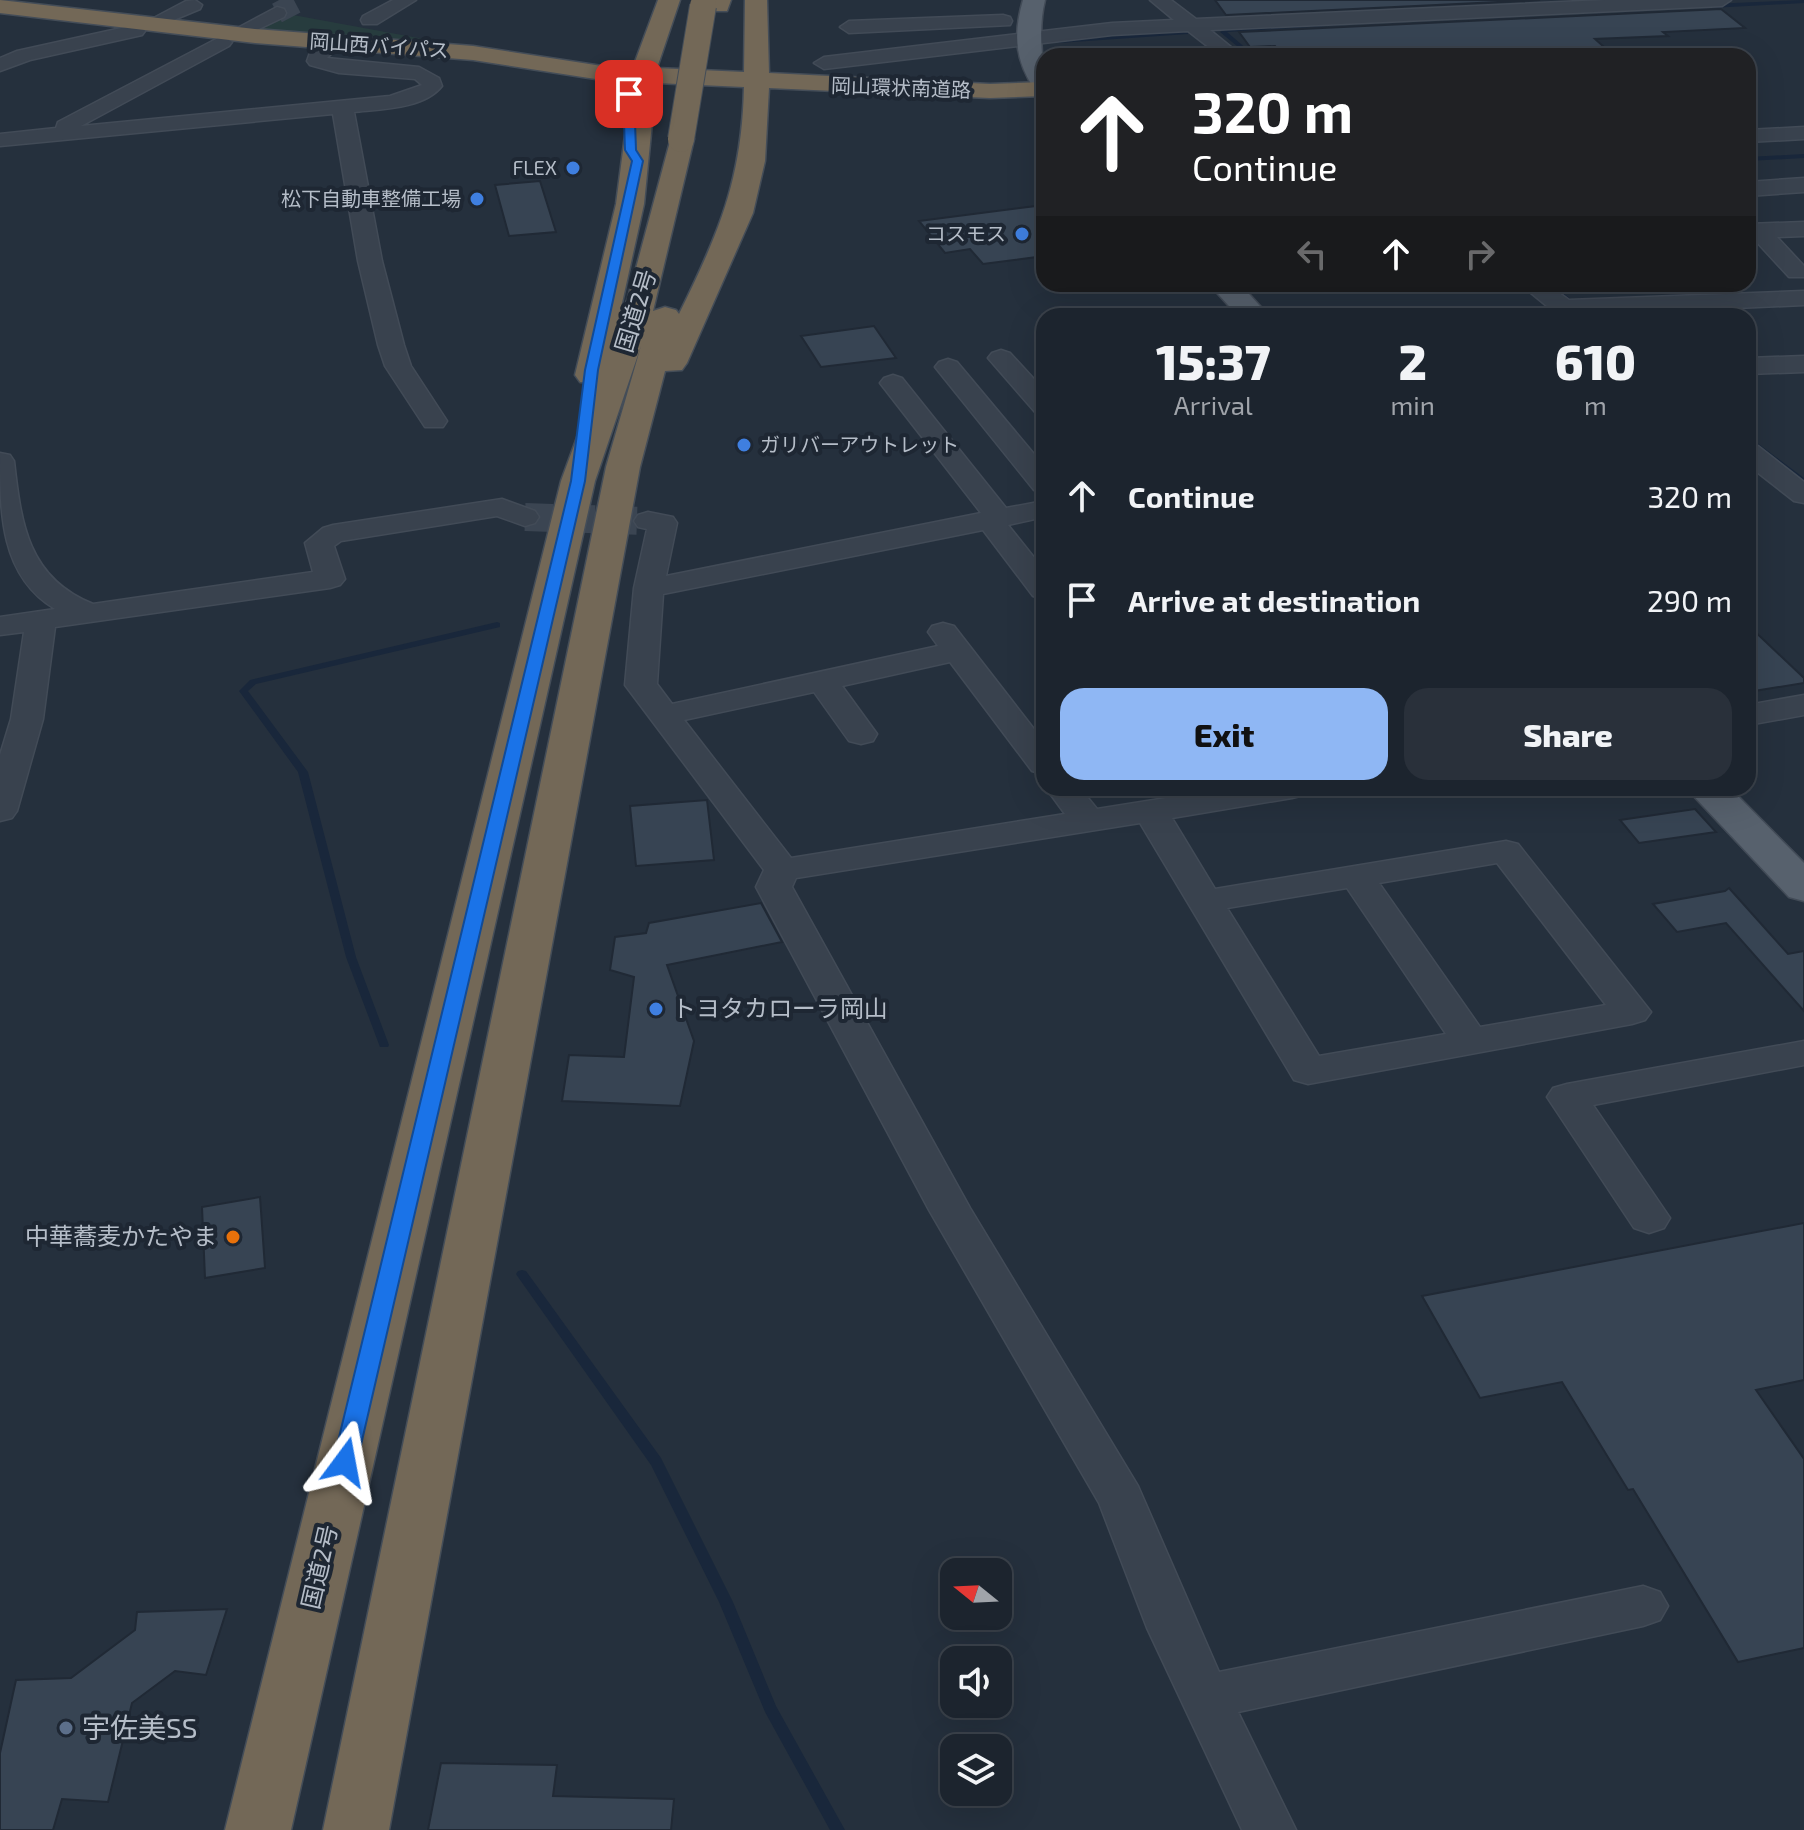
<!DOCTYPE html>
<meta charset="utf-8">
<style>
body{margin:0;font-family:"Exo 2","Noto Sans JP",sans-serif;background:#29303a;color:#f1f3f6;height:100vh;display:flex;flex-direction:column;font-size:30px;white-space:nowrap}
*{box-sizing:border-box;margin:0}
p{font-size:26px;color:#a0a4aa}
.icon{flex:none;width:44px;height:44px;fill:none;stroke:currentColor;stroke-width:2;stroke-linecap:round;stroke-linejoin:round}
.map{position:relative;flex:1;overflow:hidden}
.side{position:absolute;left:1036px;top:308px;width:720px;height:488px;display:flex;flex-direction:column;background:#1c242e;border-radius:24px;box-shadow:0 8px 32px #0002,0 0 0 2px #3a414a}
.side>*{flex:none}
.hud{position:absolute;left:1036px;top:48px;width:720px;height:244px;border-radius:24px;box-shadow:0 8px 32px #0002,0 0 0 2px #3a414a;background:#202124;color:#fff;overflow:hidden}
.needle{width:52px;rotate:288deg}
.fabs{position:absolute;left:940px;top:1558px;display:grid;gap:16px}
.fabs a{display:grid;place-items:center;width:72px;height:72px;border-radius:16px;background:#1c242e;box-shadow:0 8px 32px #0002,0 0 0 2px #3a414a;font-size:40px}
.pin{position:absolute;display:grid;place-items:center;width:68px;height:68px;color:#fff;margin:-34px;border-radius:16px;box-shadow:0 4px 12px #0006}
.me{position:absolute;width:88px;margin:-44px;rotate:13deg;stroke-linejoin:round;filter:drop-shadow(0 0 6px #0008)}
.turn{display:flex;align-items:center;gap:28px;height:168px;padding:0 24px;font-size:36px}
.turn .icon{width:104px;height:104px;stroke-width:2.5}
.turn b{display:block;font-size:56px;line-height:68px}
.lanes{display:flex;align-items:center;height:76px;padding:0 24px;background:#0003;justify-content:center;gap:40px;direction:ltr}
.lanes .off{opacity:.35}
.eta{display:flex;justify-content:space-evenly;align-items:center;height:136px;text-align:center}
.eta b{font-size:48px;font-weight:800;line-height:56px}
.action{display:flex;gap:16px;margin-top:auto;padding:16px 24px}
.action a{flex:1;height:92px;border-radius:24px;background:#8fb7f4;color:#111;font-size:32px;font-weight:800;line-height:92px;text-align:center}
.action a+a{background:#29303a;color:#f1f3f6}
ul{padding:0;list-style:none}
li{display:flex;align-items:center;gap:24px;height:104px;padding:0 24px}
li div{flex:1}
li b{display:block;font-size:30px}
li em{font-style:normal}
.map>svg:first-child{display:block}
</style>
<div class="map">
<svg width="1804" height="1830" viewBox="0 0 1804 1830">
<rect width="100%" height="100%" fill="#25303d"/>
<polygon fill="#273c3e" points="293,15 440,42 436,44 261,33 270,22"/>
<g fill="none" stroke-linecap="round" stroke-linejoin="round">
<g fill="#19273b" fill-rule="evenodd">
<polygon points="1804,0 1804,3 1711,8 1708,6 1711,4"/>
<polygon points="1391,19 1394,21 1393,22 1227,32 1255,56 1249,56 1220,32 1228,28"/>
<polygon points="1186,31 1188,32 1188,34 1059,43 1056,41 1059,39"/>
<polygon points="1804,154 1804,158 1748,161 1748,157"/>
<polygon points="1545,284 1552,284 1592,316 1585,316"/>
<polygon points="1748,436 1804,478 1804,484 1748,442"/>
<polygon points="497,622 500,623 500,627 256,684 248,691 308,772 356,957 389,1045 388,1047 380,1047 346,957 298,772 239,691 250,680"/>
<polygon points="522,1270 526,1271 661,1458 733,1602 776,1706 845,1830 830,1830 765,1712 719,1602 651,1465 518,1277 516,1274 518,1271"/>
</g>
</g>
<g fill="#374453" stroke="#202935" stroke-width="2">
<polygon points="1215,0 1540,0 1226,15"/>
<polygon points="1721,9 1745,28 1663,32 1668,36 1595,39 1604,47 1399,56 1283,56 1275,46 1250,47 1239,32"/>
<polygon points="540,181 556,232 509,236 495,185"/>
<polygon points="1044,205 1044,256 983,264 970,249 945,253 919,221"/>
<polygon points="874,326 896,358 821,367 801,336"/>
<polygon points="1748,625 1804,678 1804,683 1748,692"/>
<polygon points="707,800 714,860 636,866 630,806"/>
<polygon points="1695,809 1716,832 1639,843 1620,820"/>
<polygon points="1729,888 1788,954 1804,951 1804,1011 1726,923 1677,932 1653,904 1725,891"/>
<polygon points="761,903 782,942 667,965 694,1041 680,1106 562,1101 569,1055 624,1057 634,977 610,970 615,937 646,933 649,923"/>
<polygon points="260,1197 265,1268 205,1278 202,1207"/>
<polygon points="1804,1223 1804,1380 1756,1390 1804,1459 1804,1648 1738,1662 1633,1489 1628,1490 1562,1382 1480,1398 1422,1296"/>
<polygon points="227,1609 206,1675 175,1671 132,1703 108,1802 62,1799 53,1830 0,1830 0,1753 16,1680 71,1678 135,1630 137,1612"/>
<polygon points="441,1763 557,1765 553,1796 674,1799 671,1830 428,1830"/>
</g>
<g fill="none" stroke-linecap="round" stroke-linejoin="round">
<polyline stroke="#3b4552" stroke-width="21" stroke-dasharray="21 11" stroke-linecap="butt" points="277,13 296,3"/>
<polyline stroke="#3b4552" stroke-width="28" stroke-dasharray="28 14" stroke-linecap="butt" points="525,517 648,521"/>
<defs>
<g id="minor">
<polygon points="195,0 202,5 200,9 157,27 148,21 186,1"/>
<polygon points="393,0 416,0 377,24 363,24 361,20 363,16"/>
<polygon points="1150,0 1171,0 1196,19 1605,0 1731,0 1722,6 1210,30 1242,56 1220,56 1188,31 1112,35 824,69 814,63 824,57 1112,23 1174,20"/>
<polygon points="277,7 284,9 286,13 284,17 242,37 232,31"/>
<polygon points="1003,15 1010,17 1012,21 1010,25 849,33 840,27 849,21"/>
<polygon points="135,25 142,27 145,31 142,35 30,60 0,71 0,58 17,51"/>
<path d="M222,36L232,42L229,46L81,126L390,96L422,85L415,79L339,73L310,65L307,61L311,50L333,36L343,42L327,58L419,67L439,78L442,86C424,109 381,109 354,112L382,261L404,345L411,366L447,421L443,427H425L385,366L378,345L358,261L333,114L0,146V134L56,128L58,122Z"/>
<polygon points="1804,127 1804,139 1748,142 1748,130"/>
<polygon points="1804,178 1804,192 1748,196 1748,182"/>
<polygon points="1804,222 1804,236 1777,237 1804,266 1804,277 1789,277 1753,238 1748,238 1748,224"/>
<polygon points="1520,284 1547,284 1569,300 1804,291 1804,305 1559,316"/>
<polygon points="1001,350 1010,353 1044,390 1044,414 1035,412 988,358 992,353"/>
<polygon points="1804,356 1804,372 1748,374 1748,358"/>
<polygon points="948,359 957,362 1044,466 1044,492 1034,490 939,372 935,367 939,362"/>
<path d="M893,375L902,378L1006,508L1044,501V517L1008,525L1044,570V599L1033,596L983,530L663,594L657,684L672,704L938,646L928,632L932,626L943,623L954,626L1044,742V774L1032,771L950,662L842,686L877,734L873,741L861,744L849,741L814,692L684,720L791,858L1065,814L1046,788H1080L1097,809L1229,788H1309L1304,795L1292,798L1172,818L1215,889L1506,841L1518,844L1651,1012L1645,1020L1632,1024L1308,1084L1294,1080L1140,823L796,878L792,887L970,1208L1138,1486L1219,1672L1643,1586L1660,1592L1668,1606L1660,1620L1643,1626L1238,1712L1296,1830H1242L1147,1628L1099,1503L929,1210L756,887L764,870L625,685L634,588L647,529L638,527L634,521L638,515L648,512L673,517L677,523L666,576L981,513L880,383L884,378ZM1497,863L1606,1005L1480,1027L1379,883ZM1347,888L1446,1034L1319,1056L1227,908Z"/>
<polygon points="1748,444 1758,446 1804,482 1804,503 1794,501 1748,465"/>
<path d="M0,453L10,455L14,461C21,524 28,578 93,604L313,572L305,543L323,528L333,525L502,499L535,511L539,517L535,523L525,526L497,516L341,541L334,546L345,579L340,585L330,588L55,627L43,719L17,811L12,818L0,821V755L11,719L24,632L0,635V617L55,609C0,576 0,513 0,453Z"/>
<polygon points="1804,695 1804,715 1748,725 1748,705"/>
<polygon points="1804,1041 1804,1065 1593,1105 1670,1218 1664,1228 1649,1233 1634,1228 1547,1097 1553,1088 1567,1084"/>
</g>
<g id="major">
<path d="M1023,0H1045C1037,32 1044,60 1044,92L1035,90C1015,60 1013,35 1023,0Z"/>
<polygon points="1209,284 1240,284 1269,316 1238,316"/>
<polygon points="1686,788 1730,788 1804,863 1804,901 1789,897"/>
</g>
<g id="highway">
<path d="M0,0L255,29L473,46L602,66L633,67L658,0H680L657,68L744,72L745,0H767L769,73L990,84L1044,82V96L990,98L769,88L765,161L753,213L687,363L682,370L665,371L640,467L389,1830H323L606,467L641,346L595,481L291,1830H225L561,481L597,383L580,382L575,375L616,204L632,82L602,80L473,60L255,43L0,13ZM656,83L744,87C742,179 719,233 679,314L676,310L665,307L653,311L694,139L690,134H672L628,298L616,330L644,204Z"/>
<polygon points="709,0 731,0 727,11 711,11"/>
</g>
</defs>
<use href="#minor" stroke="#424b57" stroke-width="3"/>
<use href="#major" stroke="#424b57" stroke-width="3"/>
<use href="#highway" stroke="#444d58" stroke-width="3"/>
<use href="#minor" fill="#39424e" fill-rule="evenodd"/>
<use href="#major" fill="#57616d" fill-rule="evenodd"/>
<use href="#highway" fill="#736857" fill-rule="evenodd"/>
<defs>
<polyline id="highway-bridge" points="681,139 703,6"/>
</defs>
<use href="#highway-bridge" stroke="#444d58" stroke-width="28" stroke-linecap="butt"/>
<use href="#highway-bridge" stroke="#736857" stroke-width="26"/>
</g>
<polygon fill="#1a73e8" stroke="#114b97" stroke-width="2" points="629,91 634,94 636,150 643,161 598,370 585,481 357,1462 353,1468 345,1471 337,1468 333,1462 571,481 585,370 632,161 625,150 623,94"/>
<g fill="#3f7fe0" stroke="#1e2733" stroke-width="3">
<circle cx="573" cy="168" r="8"/>
<circle cx="477" cy="199" r="8"/>
<circle cx="1022" cy="234" r="8"/>
<circle cx="744" cy="445" r="8"/>
<circle cx="656" cy="1009" r="8"/>
</g>
<circle fill="#e8710a" stroke="#1e2733" stroke-width="3" cx="233" cy="1237" r="8"/>
<circle fill="#5c6f8a" stroke="#1e2733" stroke-width="3" cx="66" cy="1728" r="8"/>
<g text-anchor="middle" stroke-width="8" stroke-linejoin="round" paint-order="stroke">
<g font-size="20" fill="#b5bdc8" stroke="#1e2733">
<text transform="translate(379 46) rotate(4)" y="7">岡山西バイパス</text>
<text transform="translate(901 88) rotate(2)" y="7">岡山環状南道路</text>
</g>
<g font-size="20" fill="#b5bdc8" stroke="#1e2733" text-anchor="end">
<text x="557" y="175">FLEX</text>
<text x="461" y="206">松下自動車整備工場</text>
<text x="1006" y="241">コスモス</text>
<text x="760" y="452" text-anchor="start">ガリバーアウトレット</text>
</g>
<g font-size="24" fill="#b5bdc8" stroke="#1e2733">
<text transform="translate(636 311) rotate(-73)" y="8">国道2号</text>
<text transform="translate(320 1567) rotate(-77)" y="8">国道2号</text>
</g>
<g font-size="24" fill="#b5bdc8" stroke="#1e2733" text-anchor="start">
<text x="672" y="1017">トヨタカローラ岡山</text>
<text x="217" y="1245" text-anchor="end">中華蕎麦かたやま</text>
</g>
<g font-size="28" fill="#b5bdc8" stroke="#1e2733" text-anchor="start">
<text x="82" y="1738">宇佐美SS</text>
</g>
</g>
</svg>
<div class="fabs">
<a><svg class="needle" viewBox="-14 -14 28 28"><path d="M0-13l5 13h-10z" fill="#e53935"/><path d="M0 13l5-13h-10z" fill="#a0a4aa"/></svg></a>
<a><svg class="icon" aria-label="sound" viewBox="0 0 24 24"><path d="M4 9h4l5-4v14l-5-4H4zM17 9q2 3 0 6"/></svg></a>
<a><svg class="icon" aria-label="layers" viewBox="0 0 24 24"><path d="M12 4l9 5-9 5-9-5zM3 14l9 5 9-5"/></svg></a>
</div>
<div class="pin" style="left:629px;top:94px;background:#d93025"><svg class="icon" aria-label="arrive" viewBox="0 0 24 24"><path d="M6 21V4h12l-3 4 3 4H6"/></svg></div>
<svg class="me" style="left:345px;top:1462px" viewBox="-20 -20 40 40"><path d="M0-17L14 15 0 8-14 15z" fill="#1a73e8" stroke="#fff" stroke-width="4"/></svg>
<div class="hud">
<div class="turn"><svg class="icon" aria-label="ahead" viewBox="0 0 24 24"><path d="M12 20V5M6 11l6-6 6 6"/></svg><div><b>320 m</b>Continue</div></div>
<div class="lanes"><svg class="icon off" aria-label="left" viewBox="0 0 24 24"><path d="M17 20v-9H6M10 6l-5 5 5 5"/></svg><svg class="icon" aria-label="ahead" viewBox="0 0 24 24"><path d="M12 20V5M6 11l6-6 6 6"/></svg><svg class="icon off" aria-label="right" viewBox="0 0 24 24"><path d="M7 20v-9h11M14 6l5 5-5 5"/></svg></div>
</div>
<section class="side">
<div class="eta">
<div><b>15:37</b><p>Arrival</p></div>
<div><b>2</b><p>min</p></div>
<div><b>610</b><p>m</p></div>
</div>
<ul>
<li><svg class="icon" aria-label="ahead" viewBox="0 0 24 24"><path d="M12 20V5M6 11l6-6 6 6"/></svg><div><b>Continue</b></div><em>320 m</em></li>
<li><svg class="icon" aria-label="arrive" viewBox="0 0 24 24"><path d="M6 21V4h12l-3 4 3 4H6"/></svg><div><b>Arrive at destination</b></div><em>290 m</em></li>
</ul>
<div class="action"><a>Exit</a><a>Share</a></div>
</section>
</div>
